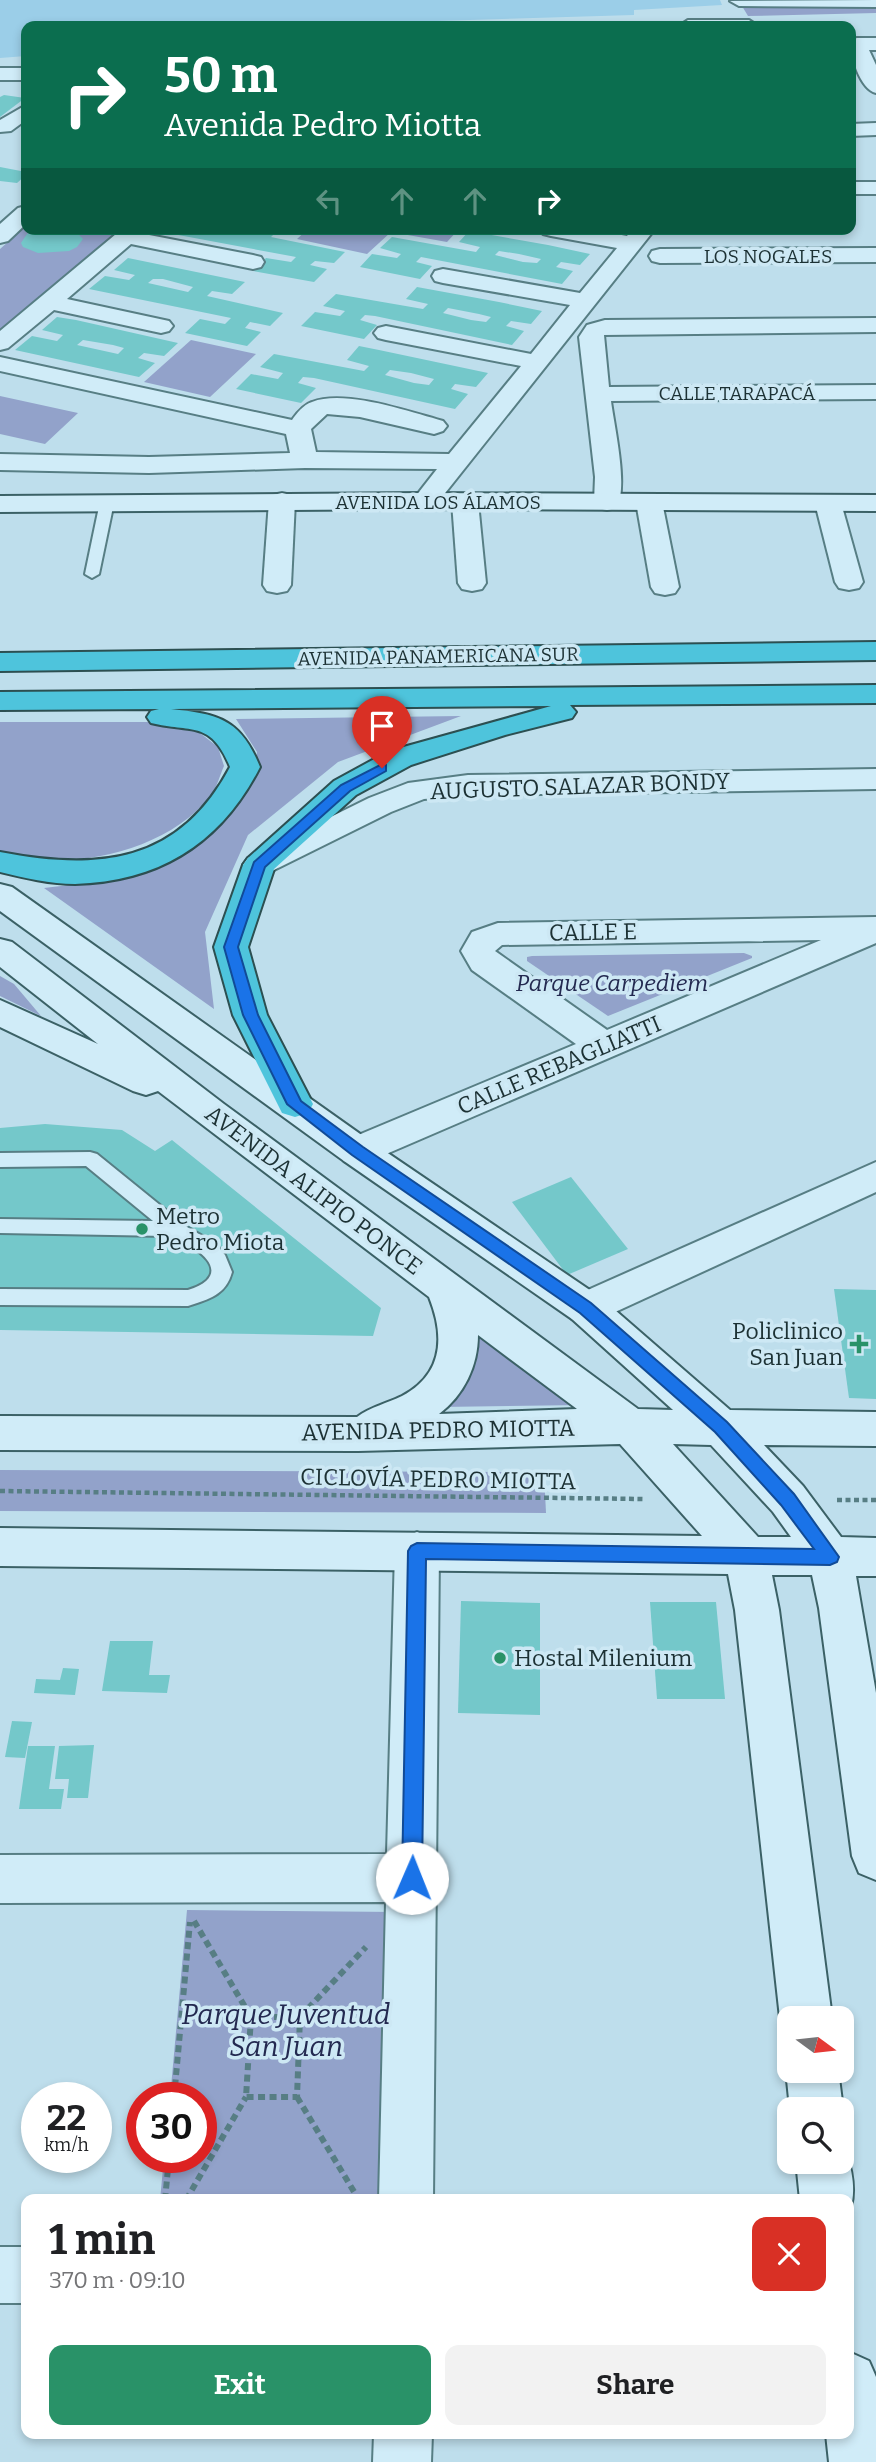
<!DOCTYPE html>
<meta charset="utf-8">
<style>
body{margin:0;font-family:Bitter,serif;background:#f2f2f2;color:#202124;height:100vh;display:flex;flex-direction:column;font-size:26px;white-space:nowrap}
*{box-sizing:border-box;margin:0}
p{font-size:23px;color:#757577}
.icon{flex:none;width:38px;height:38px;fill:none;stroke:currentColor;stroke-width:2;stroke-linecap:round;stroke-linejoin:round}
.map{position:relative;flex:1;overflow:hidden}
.panel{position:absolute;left:21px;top:2194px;width:833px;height:245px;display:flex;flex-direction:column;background:#fff;border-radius:14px;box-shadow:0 4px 10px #0003}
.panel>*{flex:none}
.banner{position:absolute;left:21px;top:21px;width:835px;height:214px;border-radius:14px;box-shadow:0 4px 10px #0003;background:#0b6e4f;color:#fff;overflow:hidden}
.needle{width:46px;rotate:105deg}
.tools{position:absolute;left:777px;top:2006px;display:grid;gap:14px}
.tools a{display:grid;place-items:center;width:77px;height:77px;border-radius:14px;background:#fff;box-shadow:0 4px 10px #0003;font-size:35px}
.speed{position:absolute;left:21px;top:2082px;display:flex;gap:14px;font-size:35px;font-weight:700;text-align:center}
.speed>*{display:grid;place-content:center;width:91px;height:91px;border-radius:50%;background:#fff;box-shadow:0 4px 10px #0003;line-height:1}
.speed small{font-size:18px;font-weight:400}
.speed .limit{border:10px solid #d22;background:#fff;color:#111}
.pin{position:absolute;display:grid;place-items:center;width:60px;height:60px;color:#fff;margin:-72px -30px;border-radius:50% 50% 50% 0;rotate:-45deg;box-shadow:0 0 7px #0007}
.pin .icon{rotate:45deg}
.me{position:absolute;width:77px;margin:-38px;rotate:1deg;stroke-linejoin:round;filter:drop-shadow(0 0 5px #0008)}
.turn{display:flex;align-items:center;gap:24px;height:147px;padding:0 28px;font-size:32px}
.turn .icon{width:91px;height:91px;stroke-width:2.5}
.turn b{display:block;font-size:49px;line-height:60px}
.lanes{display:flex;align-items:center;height:66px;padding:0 28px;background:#0003;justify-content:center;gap:35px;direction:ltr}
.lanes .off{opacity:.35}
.round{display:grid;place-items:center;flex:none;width:74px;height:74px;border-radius:14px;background:#f2f2f2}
.overview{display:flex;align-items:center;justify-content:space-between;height:119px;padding:0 28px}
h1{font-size:42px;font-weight:700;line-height:52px}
.cta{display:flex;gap:14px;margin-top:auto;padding:14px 28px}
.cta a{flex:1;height:80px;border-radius:14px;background:#299268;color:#fff;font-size:28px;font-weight:700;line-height:80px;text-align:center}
.cta a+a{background:#f2f2f2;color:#202124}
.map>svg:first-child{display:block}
</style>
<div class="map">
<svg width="876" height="2462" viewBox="0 0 876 2462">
<rect width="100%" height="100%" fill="#bedeec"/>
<g fill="#92a2ca">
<polygon points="739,1 876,2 876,13 748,16"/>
<polygon points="26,226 26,229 131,229 0,339 0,249"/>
<polygon points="308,229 459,229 447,242 391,232 367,254 297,239"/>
<polygon points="191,340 256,354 210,397 144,382"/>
<polygon points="0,396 78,413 45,444 0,434"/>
<polygon points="461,716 338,762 248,835 205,932 214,1009 44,888 120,879 180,851 255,770 257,752 236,719"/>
<path d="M0,722H155L196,730L218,747L224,766C220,775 217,787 211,795C175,842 103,863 46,860C30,859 14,861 0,852Z"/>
<polygon points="744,953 752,956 752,958 608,1016 527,961 527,957 532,956"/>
<polygon points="0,976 14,984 41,1016 0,996"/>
<path d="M468,1312L583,1405L440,1407C476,1380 481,1355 468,1312Z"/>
<polygon points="0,1470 544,1472 546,1513 0,1511"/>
<polygon points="187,1910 398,1912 391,2200 160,2200 164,2158 201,2158 201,2098 170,2098"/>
</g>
<polygon fill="#9bcee8" points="0,0 720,0 722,5 634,10 634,15 405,22 373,26 26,26 26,56 0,58"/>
<g fill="#74c8ca" fill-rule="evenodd">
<polygon points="4,95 25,98 0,117 0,97"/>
<polygon points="0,167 26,172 26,175 17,183 0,181"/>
<polygon points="38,229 73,229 83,239 77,247 69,251 38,253 23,247 21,243 27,234"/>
<polygon points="160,229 226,229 252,233 256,229 300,229 294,234 276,232 271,237 345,252 334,263 315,261 310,265 327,269 314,282 253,271 266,258 291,262 296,257 157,231"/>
<path d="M469,231L548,245L590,254L580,265L561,262L556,267L573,271L562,284L421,257L416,262L432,266L420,279L360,267L372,254L397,258L401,254L380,248L392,237L476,252L480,247L459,242ZM499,251L519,254L541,259L537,263L523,262L495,255Z"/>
<path d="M128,258L245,282L232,294L212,291L207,296L283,313L270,326L250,322L245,328L261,332L247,346L185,333L200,319L225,324L231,318L89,289L105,276L129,280L135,275L114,270ZM153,279H163L193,287L188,292L148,283Z"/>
<path d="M417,287L499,302L542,311L531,324L511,321L506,326L524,331L512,345L375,316L365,315L360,320L377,325L364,339L301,326L315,312L340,316L345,311L323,306L336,294L423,309L428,304L406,299ZM448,308L479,314L491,317L486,322L471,320L443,313Z"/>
<path d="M57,317L76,320L178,343L164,356L144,353L138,358L155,363L139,377L15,350L32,336L57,341L63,335L42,330ZM83,340L113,345L124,348L118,354L77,345Z"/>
<path d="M359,346L379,350L488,373L476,387L455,384L451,389L468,394L455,409L314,378L303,377L298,383L316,388L301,403L236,389L251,374L278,379L283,373L260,367L274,354L364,371L369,366L347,360ZM390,370L411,373L434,379L429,385L414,383L385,375Z"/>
<polygon points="45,1124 122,1130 155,1151 172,1140 381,1308 373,1336 0,1330 0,1128"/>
<polygon points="571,1177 628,1249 567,1275 512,1202"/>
<polygon points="834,1289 876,1290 876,1399 849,1398"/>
<polygon points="461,1601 540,1603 540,1715 458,1713"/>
<polygon points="650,1602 716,1602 725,1699 657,1699"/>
<polygon points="110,1641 153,1641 149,1675 170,1675 167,1693 102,1691"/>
<polygon points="63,1668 79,1669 75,1695 34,1693 36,1679 60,1680"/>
<polygon points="12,1721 32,1722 25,1758 5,1757"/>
<polygon points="94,1745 88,1798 67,1798 69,1779 55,1779 59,1746"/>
<polygon points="28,1746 55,1746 49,1789 64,1789 61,1809 19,1809"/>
</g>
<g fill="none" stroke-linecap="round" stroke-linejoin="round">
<defs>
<g id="lane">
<polygon points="107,498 114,502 99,574 92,578 85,574 100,502"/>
<path d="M90,1152L97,1154L187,1227L216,1244L225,1255L232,1272C226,1295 209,1299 188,1306L0,1305V1289L188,1290C239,1274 195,1243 166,1236L0,1233V1219L153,1221L86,1166L0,1167V1153Z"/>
</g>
<g id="street">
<polygon points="876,0 876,7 739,6 730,1"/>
<polygon points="688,20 749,20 758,26 679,26"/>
<path d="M857,38H876V50H869L876,65V93C860,89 850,55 850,40Z"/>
<rect x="0" y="68" width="26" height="12"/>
<polygon points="26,105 26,120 11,131 0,132 0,120"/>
<polygon points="876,123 876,135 850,136 850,124"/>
<rect x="850" y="182" width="26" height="12"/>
<polygon points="26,206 26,224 8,241 0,243 0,224 18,208"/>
<polygon points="122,229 147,229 144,234 253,255 261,257 264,262 261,267 253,269 131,244 67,299 169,321 173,326 169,331 161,333 54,310 8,348 0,350 0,331"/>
<path d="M540,229H589L627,236L632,229H655L434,507L425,509L416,507L412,501L437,469L305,468L149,473L0,470V454L149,457L290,453L286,434L0,371V357L292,420C297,413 303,405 312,402C345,389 410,412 443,421L447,426L443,431L434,434L360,417L327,414L311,429L316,452L449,454L521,366L386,340L378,338L374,333L378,328L386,326L531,354L570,305L443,283L435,281L432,276L435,271L443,269L580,293L617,248L551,236L543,234Z"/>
<polygon points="876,248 876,262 660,263 652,261 649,256 652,251 660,249"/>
<path d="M876,318V332L604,335L609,387L876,385V399L611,401C614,425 629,489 616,508L607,510L598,508L594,502L595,477L579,337L587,325L605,320Z"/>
<polygon points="282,493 291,495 295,501 291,585 287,591 277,593 267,591 263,585 269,501 273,495"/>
<polygon points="465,494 474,496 478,502 486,583 482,589 472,591 462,589 458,583 452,502 456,496"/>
<polygon points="649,494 658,496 662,502 679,587 675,593 665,595 655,593 651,587 636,502 640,496"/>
<polygon points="828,495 837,497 841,503 863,582 859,588 849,590 839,588 835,582 815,503 819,497"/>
<polygon points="876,769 876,789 468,795 424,799 391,812 270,872 259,875 248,872 243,865 248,858 369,798 408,783 468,775"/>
<path d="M876,917V943L370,1161L357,1165L344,1161L338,1151L344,1141L576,1044L472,970L461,951L472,932L498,923ZM821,940L607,1030L495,951L502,945Z"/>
<polygon points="876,1162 876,1192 600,1319 586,1324 572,1319 566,1308 572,1297"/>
<polygon points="417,1532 432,1538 439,1551 433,2200 379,2200 386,1902 0,1903 0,1855 387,1854 395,1551 402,1538"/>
<rect x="0" y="2247" width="26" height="56"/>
<polygon points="374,2434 432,2434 431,2462 373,2462"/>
</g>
<g id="secondary">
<polygon points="425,493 876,495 876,511 425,509 0,512 0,496"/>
<path d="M0,884L12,887L370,1141L600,1297L730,1410L876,1412V1446L764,1445L803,1486L841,1537L876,1538V1576H856L876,1693V1880L859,1873L852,1856L819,1608L812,1575H772L779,1610L832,2018H789V2037L780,2018L735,1610L728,1574L0,1566V1528L702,1536L620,1444L358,1451L0,1450V1416L357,1417C370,1407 388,1403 402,1396C443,1374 445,1337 429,1297L158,1091L146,1095L133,1091L0,1027V1000L98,1044L0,967V939L12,942L224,1104L638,1409L673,1410L572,1319L344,1161L0,911ZM478,1335L577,1409L439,1414C464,1395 478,1366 478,1335ZM673,1444L711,1445L773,1512L791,1537H758Z"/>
<polygon points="789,2062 789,2070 838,2070 843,2109 842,2113 842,2109 790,2109 786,2070"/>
<path d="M842,2142C851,2164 858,2190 849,2213V2200H800L796,2161H842Z"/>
<polygon points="849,2352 869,2361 876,2377 876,2462 829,2462 826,2434 849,2434"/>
</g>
<g id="highway">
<polygon points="876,642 876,660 0,671 0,653"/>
<path d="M876,685V703L570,705L576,712L572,718L505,735L411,765L356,795L274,869L248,947L267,1015L313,1104L308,1113L295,1117L282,1113L233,1015L214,947L243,865L248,858L334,781L389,751L551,706L171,709C220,714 241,720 260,767C222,842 160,882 75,884C50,884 25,878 0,872V852C98,871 179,864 230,767C211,720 192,733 151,723L147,717L151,711L159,709L0,710V692Z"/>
</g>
</defs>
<use href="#lane" stroke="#577e84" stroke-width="4"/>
<use href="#street" stroke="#577e84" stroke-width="4"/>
<use href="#secondary" stroke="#3b6166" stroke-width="4"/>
<use href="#highway" stroke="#2c4f51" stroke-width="4"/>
<g stroke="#577e84" stroke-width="4.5" stroke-dasharray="5 3.5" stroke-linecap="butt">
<polyline points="0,1491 643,1499"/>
<polyline points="837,1500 876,1500"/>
</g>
<g stroke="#577e84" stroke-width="6" stroke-dasharray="7 4.5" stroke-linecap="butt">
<polyline points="194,1921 251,2017"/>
<polygon points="251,2017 300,2017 297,2097 246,2097"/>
<polyline points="300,2017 366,1947"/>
<polyline points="297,2097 359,2200"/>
<polyline points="174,2098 190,1922"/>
<polyline points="165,2200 169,2158"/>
<polyline points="186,2200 246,2097"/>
</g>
<use href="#lane" fill="#d0ecf8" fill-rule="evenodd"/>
<use href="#street" fill="#d0ecf8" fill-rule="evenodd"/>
<use href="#secondary" fill="#d0ecf8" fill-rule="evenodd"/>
<use href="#highway" fill="#4ec4dc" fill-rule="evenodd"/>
</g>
<polygon fill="#1a73e8" stroke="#114b97" stroke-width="2" points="382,764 386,765 386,771 350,791 265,867 238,947 258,1015 301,1101 363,1147 591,1303 727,1422 794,1494 839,1557 837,1562 830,1565 426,1559 422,1878 419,1885 412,1888 405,1885 402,1878 408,1551 411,1546 417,1543 814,1549 781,1505 715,1432 580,1313 352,1155 287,1104 243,1015 224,947 254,862 341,785"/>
<g fill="#299268" stroke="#cde8f4" stroke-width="2.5">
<circle cx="142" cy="1229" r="7"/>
<path d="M855.5 1333.5h7v7h7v7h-7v7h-7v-7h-7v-7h7z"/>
<circle cx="500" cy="1658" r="7"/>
</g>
<g text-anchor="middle" stroke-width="7" stroke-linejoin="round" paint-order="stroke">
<g font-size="19" fill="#1c3134" stroke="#cde8f4">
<text x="768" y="263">LOS NOGALES</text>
<text x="737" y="400">CALLE TARAPACÁ</text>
<text x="438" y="509">AVENIDA LOS ÁLAMOS</text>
<text transform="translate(438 656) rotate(-1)" y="7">AVENIDA PANAMERICANA SUR</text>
</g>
<g font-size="23" fill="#1c3134" stroke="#cde8f4">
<text transform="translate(580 786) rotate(-2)" y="8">AUGUSTO SALAZAR BONDY</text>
<text transform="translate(593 932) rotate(-1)" y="8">CALLE E</text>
<text transform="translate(559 1065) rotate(-23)" y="8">CALLE REBAGLIATTI</text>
<text transform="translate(314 1190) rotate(37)" y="8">AVENIDA ALIPIO PONCE</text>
<text transform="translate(438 1430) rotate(-1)" y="8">AVENIDA PEDRO MIOTTA</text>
<text transform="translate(438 1479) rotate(1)" y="8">CICLOVÍA PEDRO MIOTTA</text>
</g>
<g font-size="23" font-style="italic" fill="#232950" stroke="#cde8f4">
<text x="612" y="991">Parque Carpediem</text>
</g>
<g font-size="23" fill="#1c3134" stroke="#cde8f4" text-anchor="start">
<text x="156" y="1224">Metro<tspan x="156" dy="26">Pedro Miota</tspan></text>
<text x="843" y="1339" text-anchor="end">Policlinico<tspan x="843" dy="26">San Juan</tspan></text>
<text x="514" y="1666">Hostal Milenium</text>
</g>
<g font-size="28" font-style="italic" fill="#232950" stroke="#cde8f4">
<text x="286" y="2024">Parque Juventud<tspan x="286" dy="32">San Juan</tspan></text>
</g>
</g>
</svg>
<div class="tools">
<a><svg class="needle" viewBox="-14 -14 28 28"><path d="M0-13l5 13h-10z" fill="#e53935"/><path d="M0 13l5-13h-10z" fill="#757577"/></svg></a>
<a><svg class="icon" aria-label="search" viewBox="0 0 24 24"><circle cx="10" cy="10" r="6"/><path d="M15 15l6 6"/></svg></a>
</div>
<div class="speed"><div>22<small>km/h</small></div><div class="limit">30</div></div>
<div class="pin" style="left:382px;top:768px;background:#d93025"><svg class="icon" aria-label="arrive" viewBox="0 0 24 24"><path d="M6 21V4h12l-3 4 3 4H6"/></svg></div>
<svg class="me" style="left:412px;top:1878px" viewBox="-20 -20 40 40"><circle r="19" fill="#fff"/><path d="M0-13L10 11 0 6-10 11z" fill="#1a73e8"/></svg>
<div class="banner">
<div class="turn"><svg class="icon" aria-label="right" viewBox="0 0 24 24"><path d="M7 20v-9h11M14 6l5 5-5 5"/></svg><div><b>50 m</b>Avenida Pedro Miotta</div></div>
<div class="lanes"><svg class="icon off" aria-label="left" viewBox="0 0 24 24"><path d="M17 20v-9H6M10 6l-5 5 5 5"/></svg><svg class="icon off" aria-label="ahead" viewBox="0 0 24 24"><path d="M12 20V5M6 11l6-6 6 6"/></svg><svg class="icon off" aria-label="ahead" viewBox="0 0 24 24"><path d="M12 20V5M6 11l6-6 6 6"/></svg><svg class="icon" aria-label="right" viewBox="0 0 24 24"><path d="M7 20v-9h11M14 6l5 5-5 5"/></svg></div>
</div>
<section class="panel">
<div class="overview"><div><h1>1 min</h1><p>370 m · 09:10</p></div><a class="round" style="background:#d93025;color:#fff"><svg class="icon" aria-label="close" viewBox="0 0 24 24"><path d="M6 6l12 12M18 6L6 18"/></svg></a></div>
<div class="cta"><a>Exit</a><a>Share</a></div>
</section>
</div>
